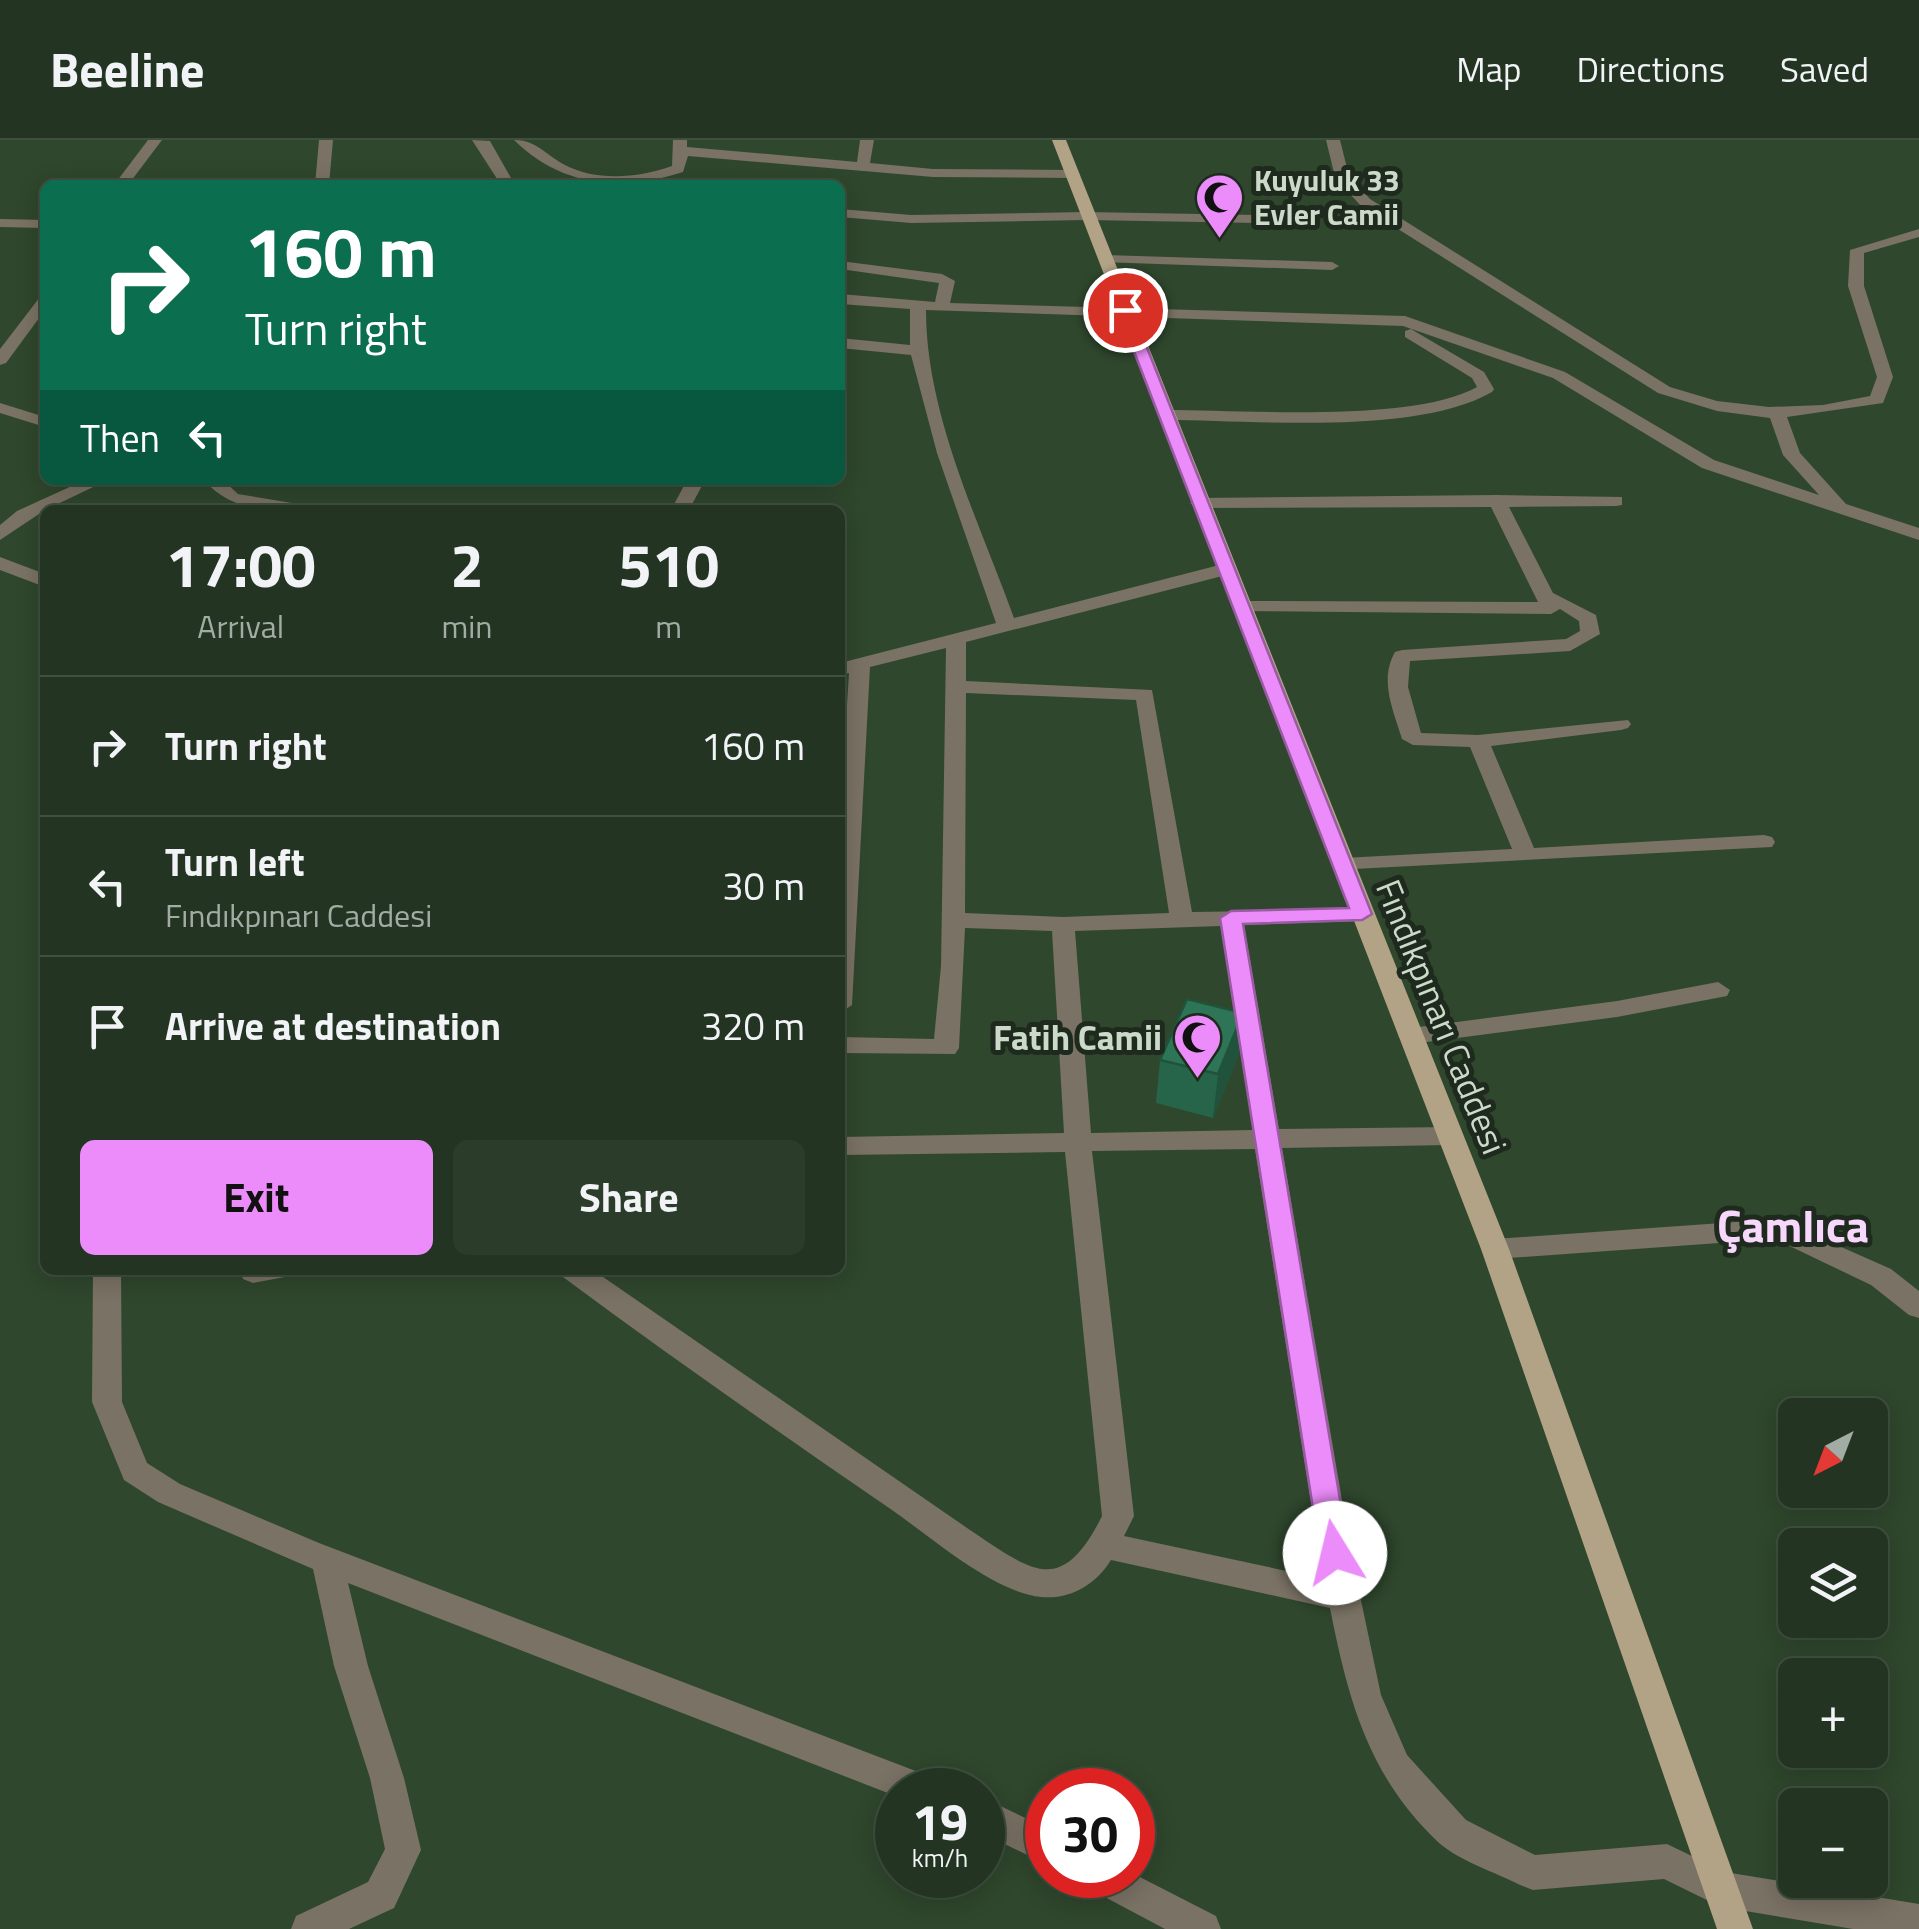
<!DOCTYPE html>
<meta charset="utf-8">
<style>
body{margin:0;font-family:"Titillium Web",sans-serif;background:#2b3d2a;color:#f1f3f6;height:100vh;display:flex;flex-direction:column;font-size:38px;white-space:nowrap}
*{box-sizing:border-box;margin:0}
p{font-size:32px;color:#a3aba5}
.icon{flex:none;width:55px;height:55px;fill:none;stroke:currentColor;stroke-width:2;stroke-linecap:round;stroke-linejoin:round}
.map{position:relative;flex:1;overflow:hidden}
.sheet{position:absolute;left:40px;top:365px;width:805px;height:770px;display:flex;flex-direction:column;background:#233522;border-radius:15px;box-shadow:0 5px 25px #0003,0 0 0 2px #405040}
.sheet>*{flex:none}
.top-card{position:absolute;left:40px;top:40px;width:805px;height:305px;border-radius:15px;box-shadow:0 5px 25px #0003,0 0 0 2px #405040;background:#0b6e4f;color:#fff;overflow:hidden}
.needle{width:65px;rotate:222deg}
.fabs{position:absolute;left:1778px;top:1258px;display:grid;gap:20px}
.fabs a{display:grid;place-items:center;width:110px;height:110px;border-radius:15px;background:#233522;box-shadow:0 5px 25px #0003,0 0 0 2px #405040;font-size:50px}
.speed{position:absolute;left:875px;top:1628px;display:flex;gap:20px;font-size:50px;font-weight:700;text-align:center}
.speed>*{display:grid;place-content:center;width:130px;height:130px;border-radius:50%;background:#233522;box-shadow:0 5px 25px #0003,0 0 0 2px #405040;line-height:1}
.speed small{font-size:25px;font-weight:400}
.speed .limit{border:15px solid #d22;background:#fff;color:#111}
.pin{position:absolute;display:grid;place-items:center;width:85px;height:85px;color:#fff;margin:-42px;border:5px solid #fff;border-radius:50%;box-shadow:0 2px 10px #0007}
.me{position:absolute;width:110px;margin:-55px;rotate:351deg;stroke-linejoin:round;filter:drop-shadow(0 0 8px #0008)}
.turn{display:flex;align-items:center;gap:35px;height:210px;padding:0 40px;font-size:45px}
.turn .icon{width:130px;height:130px;stroke-width:2.5}
.turn b{display:block;font-size:70px;line-height:85px}
.then{display:flex;align-items:center;height:95px;padding:0 40px;background:#0003;gap:20px;font-size:38px}
.eta{display:flex;justify-content:space-evenly;align-items:center;height:170px;text-align:center}
.eta b{font-size:60px;font-weight:700;line-height:70px}
.cta{display:flex;gap:20px;margin-top:auto;padding:20px 40px}
.cta a{flex:1;height:115px;border-radius:15px;background:#ec8cfa;color:#111;font-size:40px;font-weight:700;line-height:115px;text-align:center}
.cta a+a{background:#2b3d2a;color:#f1f3f6}
ul{padding:0;list-style:none}
li{display:flex;align-items:center;gap:30px;height:140px;padding:0 40px;border-top:2px solid #405040}
li div{flex:1}
li b{display:block;font-size:38px}
li em{font-style:normal}
header{display:flex;align-items:center;gap:60px;box-sizing:border-box;height:140px;padding:0 50px;background:#233522;border-bottom:2px solid #405040}
header strong{font-size:48px}
nav{display:flex;gap:55px;margin-inline-start:auto;font-size:35px}
.map>svg:first-child{display:block}
</style>
<header>
<strong>Beeline</strong>
<nav><a>Map</a><a>Directions</a><a>Saved</a></nav>
</header>
<div class="map">
<svg width="1919" height="1789" viewBox="0 0 1919 1789">
<rect width="100%" height="100%" fill="#2f472d"/>
<g fill="none" stroke-linecap="round" stroke-linejoin="round">
<g fill="#7a7264" fill-rule="evenodd">
<polygon points="148,0 162,0 128,45 114,45"/>
<polygon points="319,0 333,0 329,45 315,45"/>
<polygon points="472,0 490,1 515,45 501,45"/>
<path d="M514,0C536,0 545,14 563,24C596,42 638,38 672,26L673,0H687V7L857,22L860,0H874L870,23L933,29L1073,30L1080,34L1073,38L933,37L688,16L683,32C621,52 562,47 514,0Z"/>
<path d="M1326,0H1340L1349,36L1370,59L1670,247L1717,261L1769,267L1823,265L1870,256L1877,237L1848,146L1850,110L1919,89V97L1864,113V146L1893,237L1883,263L1787,277L1800,313L1846,364L1919,388V400L1702,328L1553,238L1403,186L926,170C926,275 979,381 1014,478L1227,423L1236,429L1234,433L966,502V541L1152,550L1192,772L1370,769L1374,774L1370,779L1362,781L1244,785L1279,989L1450,987L1459,989L1463,996L1459,1003L1450,1005L1282,1008L1351,1413L1381,1555L1407,1615L1466,1680L1535,1715L1667,1704L1725,1732L1919,1764V1789H1853L1721,1767L1664,1739L1533,1750L1520,1745C1495,1732 1459,1721 1438,1702C1368,1636 1348,1559 1330,1468L1111,1420C1096,1444 1071,1460 1041,1457C993,1452 931,1397 892,1370C781,1294 671,1217 563,1137L559,1130H593L970,1390C1032,1431 1061,1458 1102,1376L1065,1012L840,1015V997L1064,993L1052,791L965,788L959,908L955,914L840,913V897L934,899L941,826L946,508L870,527L852,865L840,873V677L849,533L840,535V523L996,483L937,313L911,215L840,208V198L910,205V169L840,164V154L935,162L939,143L840,129V121L942,134L955,141L950,163L1405,176L1565,232L1714,320L1819,355L1783,315L1770,278L1717,271L1658,253L1360,65L1335,37ZM966,553L1136,560L1169,773L1063,777L965,773ZM1221,786L1253,990L1091,993L1075,791ZM1255,1009L1319,1413L1324,1439L1124,1396L1134,1376L1092,1011Z"/>
<polygon points="840,69 911,75 1086,72 1313,76 1320,80 1313,84 1086,80 911,83 840,77"/>
<polygon points="0,79 45,80 45,88 0,87"/>
<polygon points="1106,115 1332,122 1339,126 1332,130 1101,122 1099,119"/>
<polygon points="45,155 45,170 6,223 0,225 0,209 40,157"/>
<path d="M1411,189L1484,232L1494,249L1492,252C1415,296 1255,280 1166,280L1158,275L1166,270C1243,270 1413,283 1477,247L1472,238L1405,197V191Z"/>
<polygon points="0,263 45,277 45,287 0,273"/>
<polygon points="85,340 108,340 45,370 0,400 0,385 17,371"/>
<path d="M204,340H223L238,354L304,365L313,370C272,370 232,373 204,340Z"/>
<polygon points="687,340 705,340 689,370 671,370"/>
<path d="M1496,355L1622,357V365L1616,366L1509,367L1553,453L1596,475L1600,494L1570,511L1410,521L1408,547L1421,593L1478,595L1628,580L1631,584L1628,588L1621,590L1491,606L1534,708L1764,695L1772,697L1775,702L1772,707L1335,730L1332,725L1343,718L1512,709L1470,607L1413,605L1402,599C1393,570 1379,540 1395,512L1402,510L1566,499L1580,491L1579,481L1560,469L1551,474L1236,471L1233,467L1243,461L1538,462L1491,367L1199,368L1190,363L1199,358Z"/>
<polygon points="0,417 45,434 45,447 0,430"/>
<polygon points="1718,842 1730,850 1727,856 1617,877 1411,904 1398,896 1411,888 1617,861"/>
<polygon points="1778,1079 1891,1129 1919,1151 1919,1178 1909,1175 1871,1145 1775,1099 1495,1119 1485,1116 1481,1109 1485,1102 1495,1099"/>
<polygon points="93,1130 121,1130 122,1262 147,1323 180,1344 319,1403 934,1638 940,1650 898,1650 898,1657 348,1443 368,1526 404,1638 421,1710 394,1768 349,1789 291,1789 296,1776 368,1742 385,1709 370,1638 334,1526 313,1429 158,1362 124,1340 92,1262"/>
<polygon points="240,1130 289,1130 285,1137 253,1143 243,1139"/>
<polygon points="982,1657 1048,1689 1048,1725 982,1693"/>
<polygon points="1132,1733 1216,1776 1221,1789 1165,1789 1086,1747 1081,1735"/>
</g>
<polygon fill="#b3a386" fill-rule="evenodd" points="1052,0 1066,0 1509,1109 1753,1789 1717,1789 1481,1109"/>
</g>
<polygon fill="#27654a" points="1243,873 1238,917 1213,978 1156,963 1160,920"/>
<polygon fill="#20523c" points="1243,873 1238,917 1213,978 1218,934"/>
<polygon fill="#2d7556" stroke="#20523c" stroke-width="2.5" points="1187,859 1243,873 1218,934 1160,920"/>
<polygon fill="#ec8cfa" stroke="#995ba2" stroke-width="2.5" points="1125,166 1132,170 1372,774 1362,780 1243,784 1349,1413 1345,1422 1335,1425 1324,1422 1320,1413 1220,778 1231,771 1349,768 1118,170"/>
<defs>
<symbol id="mosque-pin" viewBox="-11 -11 22 30"><path d="M0 17L-7.5 6A9.5 9.5 0 1 1 7.5 6Z" fill="#ec8cfa" stroke="#1f2a1e"/><path d="M3.5-4.9A6 6 0 1 0 3.5 4.9A5 5 0 1 1 3.5-4.9Z" fill="#111"/></symbol>
</defs>
<g fill-rule="evenodd">
<use href="#mosque-pin" x="1192" y="30" width="55" height="75"/>
<use href="#mosque-pin" x="1170" y="870" width="55" height="75"/>
</g>
<g text-anchor="middle" stroke-width="10" stroke-linejoin="round" paint-order="stroke">
<g font-size="30" font-weight="bold" fill="#ccdaca" stroke="#1f2a1e" text-anchor="start">
<text x="1254" y="51">Kuyuluk 33<tspan x="1254" dy="34">Evler Camii</tspan></text>
</g>
<g font-size="35" fill="#ccdaca" stroke="#1f2a1e">
<text transform="translate(1441 877) rotate(68)" y="12">Fındıkpınarı Caddesi</text>
</g>
<g font-size="35" font-weight="bold" fill="#ccdaca" stroke="#1f2a1e" text-anchor="end">
<text x="1162" y="910">Fatih Camii</text>
</g>
<g font-size="45" font-weight="bold" fill="#f7d7fc" stroke="#1f2a1e">
<text x="1793" y="1102">Çamlıca</text>
</g>
</g>
</svg>
<div class="fabs">
<a><svg class="needle" viewBox="-14 -14 28 28"><path d="M0-13l5 13h-10z" fill="#e53935"/><path d="M0 13l5-13h-10z" fill="#a3aba5"/></svg></a>
<a><svg class="icon" aria-label="layers" viewBox="0 0 24 24"><path d="M12 4l9 5-9 5-9-5zM3 14l9 5 9-5"/></svg></a>
<a>+</a>
<a>−</a>
</div>
<div class="speed"><div>19<small>km/h</small></div><div class="limit">30</div></div>
<div class="pin" style="left:1125px;top:170px;background:#d93025"><svg class="icon" aria-label="arrive" viewBox="0 0 24 24"><path d="M6 21V4h12l-3 4 3 4H6"/></svg></div>
<svg class="me" style="left:1335px;top:1413px" viewBox="-20 -20 40 40"><circle r="19" fill="#fff"/><path d="M0-13L10 11 0 6-10 11z" fill="#ec8cfa"/></svg>
<div class="top-card">
<div class="turn"><svg class="icon" aria-label="right" viewBox="0 0 24 24"><path d="M7 20v-9h11M14 6l5 5-5 5"/></svg><div><b>160 m</b>Turn right</div></div>
<div class="then">Then<svg class="icon" aria-label="left" viewBox="0 0 24 24"><path d="M17 20v-9H6M10 6l-5 5 5 5"/></svg></div>
</div>
<section class="sheet">
<div class="eta">
<div><b>17:00</b><p>Arrival</p></div>
<div><b>2</b><p>min</p></div>
<div><b>510</b><p>m</p></div>
</div>
<ul>
<li><svg class="icon" aria-label="right" viewBox="0 0 24 24"><path d="M7 20v-9h11M14 6l5 5-5 5"/></svg><div><b>Turn right</b></div><em>160 m</em></li>
<li><svg class="icon" aria-label="left" viewBox="0 0 24 24"><path d="M17 20v-9H6M10 6l-5 5 5 5"/></svg><div><b>Turn left</b><p>Fındıkpınarı Caddesi</p></div><em>30 m</em></li>
<li><svg class="icon" aria-label="arrive" viewBox="0 0 24 24"><path d="M6 21V4h12l-3 4 3 4H6"/></svg><div><b>Arrive at destination</b></div><em>320 m</em></li>
</ul>
<div class="cta"><a>Exit</a><a>Share</a></div>
</section>
</div>
